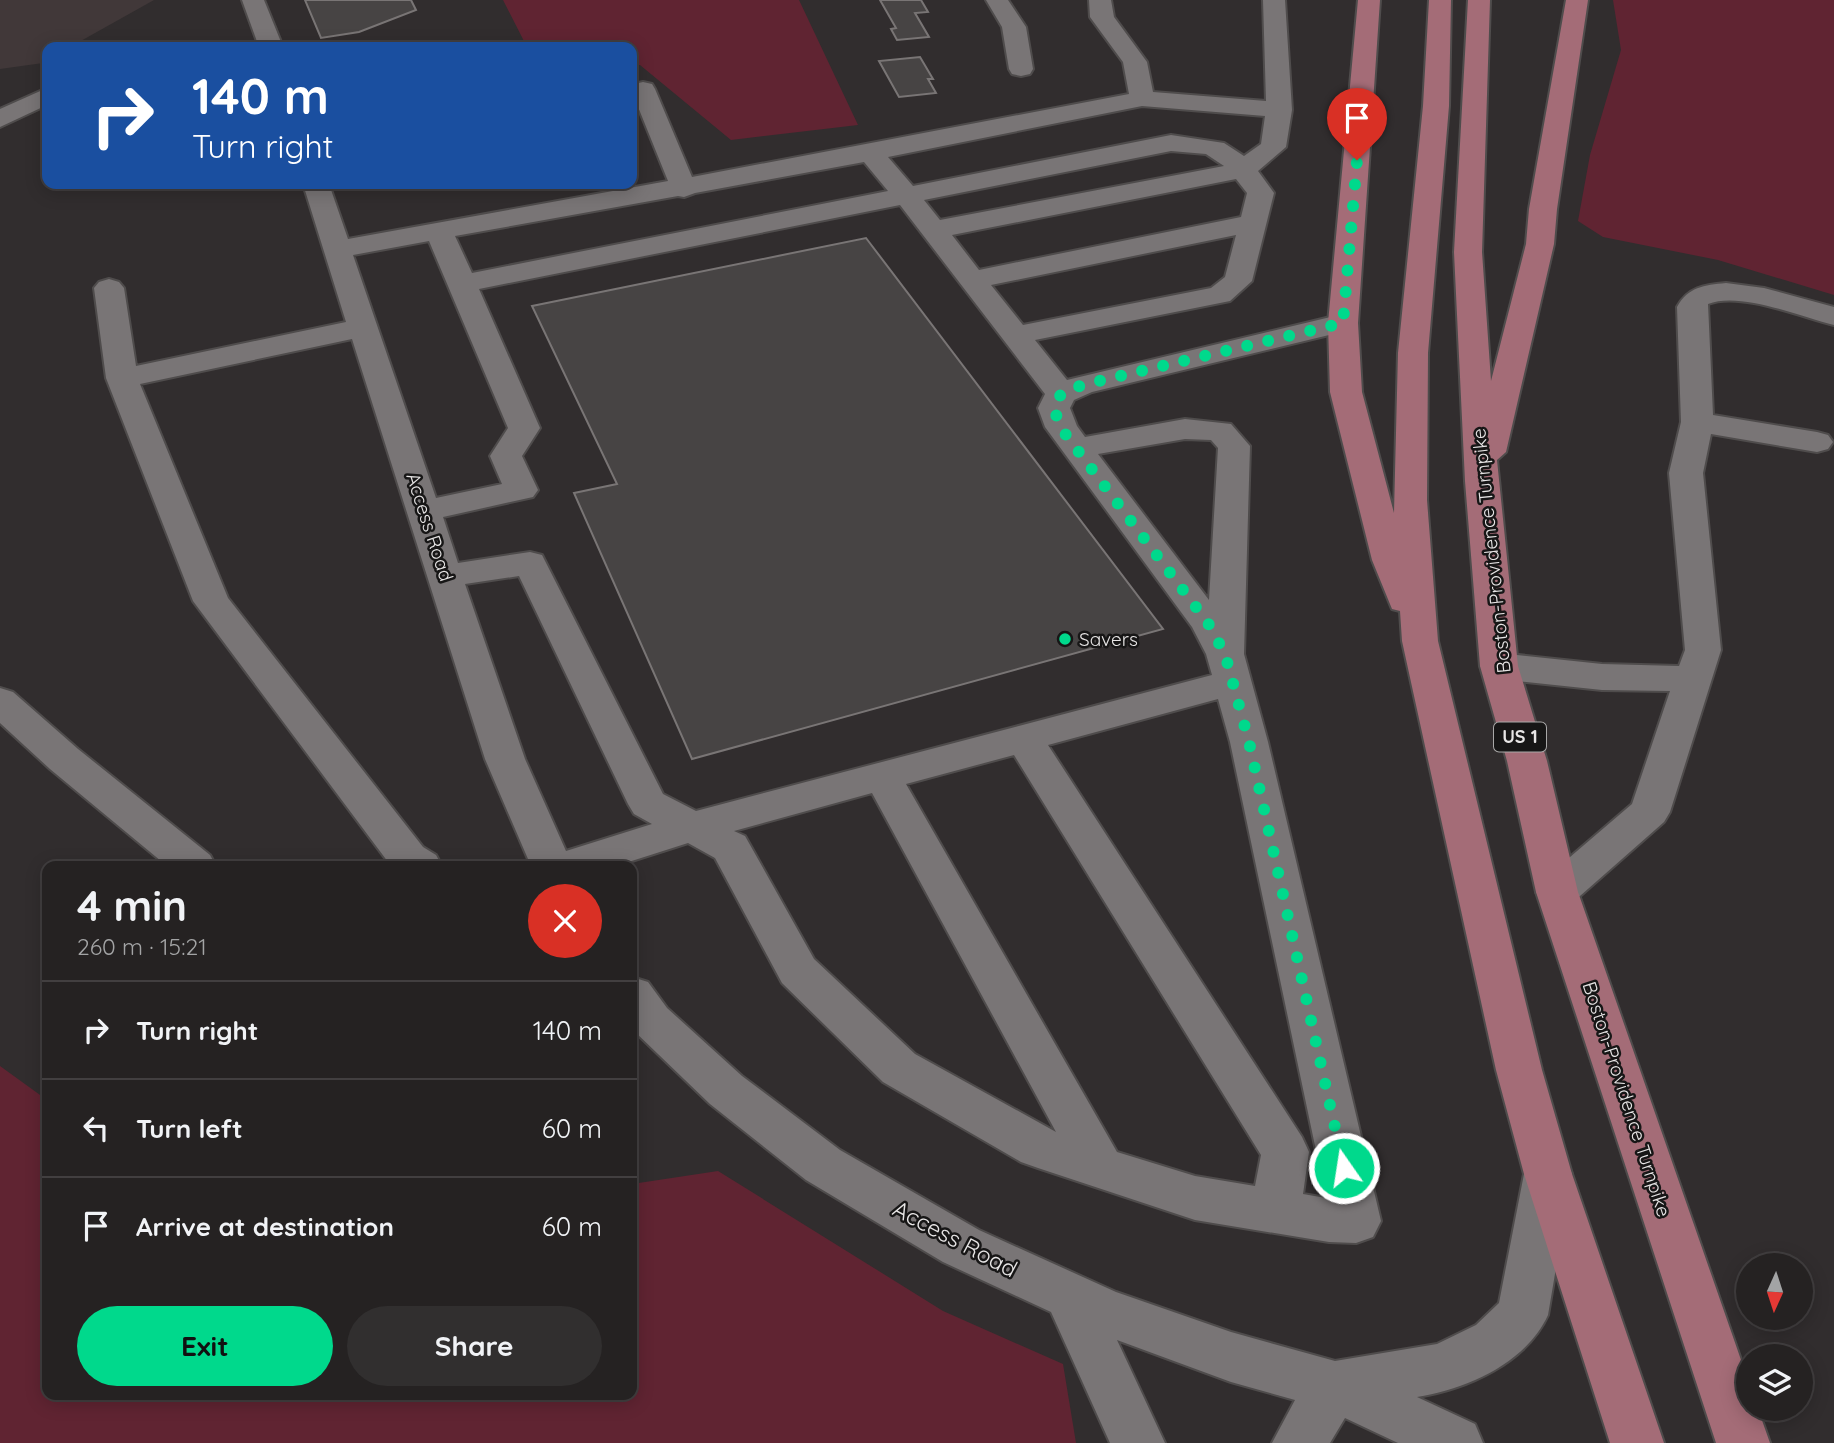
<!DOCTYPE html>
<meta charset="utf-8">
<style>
body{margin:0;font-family:Quicksand,sans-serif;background:#312f2f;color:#f1f3f6;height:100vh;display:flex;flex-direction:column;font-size:26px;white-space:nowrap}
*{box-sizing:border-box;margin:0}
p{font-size:23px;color:#a3a4a5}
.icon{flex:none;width:38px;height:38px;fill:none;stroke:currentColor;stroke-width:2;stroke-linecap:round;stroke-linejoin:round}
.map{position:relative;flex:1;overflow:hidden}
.side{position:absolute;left:42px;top:861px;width:595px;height:539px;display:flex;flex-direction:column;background:#252222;border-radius:14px;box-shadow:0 4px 18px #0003,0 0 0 2px #423f40}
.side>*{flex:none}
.hud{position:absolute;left:42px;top:42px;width:595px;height:147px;border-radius:14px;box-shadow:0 4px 18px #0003,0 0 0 2px #423f40;background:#1a4fa0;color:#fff;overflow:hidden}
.needle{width:46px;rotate:183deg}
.fabs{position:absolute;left:1736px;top:1253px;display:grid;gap:14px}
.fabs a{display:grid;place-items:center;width:77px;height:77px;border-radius:50%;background:#252222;box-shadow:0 4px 18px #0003,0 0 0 2px #423f40;font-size:35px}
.pin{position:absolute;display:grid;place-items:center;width:60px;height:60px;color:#fff;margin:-72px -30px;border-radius:50% 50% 50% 0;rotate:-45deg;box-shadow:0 0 7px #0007}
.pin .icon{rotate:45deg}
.me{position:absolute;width:77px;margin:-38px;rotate:347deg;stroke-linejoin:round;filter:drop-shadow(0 0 5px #0008)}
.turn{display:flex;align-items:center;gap:24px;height:147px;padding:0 35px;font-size:32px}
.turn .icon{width:91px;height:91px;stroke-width:2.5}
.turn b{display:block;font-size:49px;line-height:60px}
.round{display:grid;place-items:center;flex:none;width:74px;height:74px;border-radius:37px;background:#312f2f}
.summary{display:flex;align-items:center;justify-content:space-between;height:119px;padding:0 35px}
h1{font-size:42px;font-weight:800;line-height:52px}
.button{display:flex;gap:14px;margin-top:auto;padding:14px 35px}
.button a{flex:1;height:80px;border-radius:42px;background:#00d98c;color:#111;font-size:28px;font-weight:800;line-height:80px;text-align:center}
.button a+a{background:#312f2f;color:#f1f3f6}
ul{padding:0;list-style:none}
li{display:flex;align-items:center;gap:21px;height:98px;padding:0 35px;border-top:2px solid #423f40}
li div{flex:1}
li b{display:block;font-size:26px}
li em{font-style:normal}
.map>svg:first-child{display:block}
</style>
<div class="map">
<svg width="1834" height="1443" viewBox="0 0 1834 1443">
<rect width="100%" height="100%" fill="#312d2e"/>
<polygon fill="#413839" points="0,0 154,0 70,47 47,47 47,60 43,63 0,69"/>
<g fill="#602432">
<polygon points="503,0 799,0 858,125 731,140 640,65 632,65 632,47 527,47"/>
<polygon points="1613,0 1834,0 1834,295 1718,260 1603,237 1578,221 1590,155 1621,50"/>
<polygon points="0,1066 47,1100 47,1395 632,1395 632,1184 718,1171 943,1311 1063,1364 1076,1443 0,1443"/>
</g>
<g fill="#474444" stroke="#797575" stroke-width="2">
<polygon points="305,0 411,0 416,10 359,32 321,38"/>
<polygon points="880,0 921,0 928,12 915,13 929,37 897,40 891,29 896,28"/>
<polygon points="920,57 933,79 928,79 936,93 899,97 879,61"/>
<polygon points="866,238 1163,629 692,759 574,493 617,484 532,306"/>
</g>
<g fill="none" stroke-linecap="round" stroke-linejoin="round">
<defs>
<g id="minor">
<polygon points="242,0 264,0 283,47 259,47"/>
<polygon points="986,0 1008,0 1026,27 1033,69 1030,74 1021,76 1012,74 1009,69 1002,27"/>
<path d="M1089,0H1111L1114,17L1147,62L1153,92L1266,101L1263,0H1285L1292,110L1286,147L1258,171L1274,193L1252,281L1230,301L1035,340L1067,380L1343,314L1354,317L1358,323L1354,329L1092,392L1074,400L1070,408L1077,426L1085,437L1185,419L1231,424L1250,446L1244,654L1268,742L1381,1221L1373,1237L1356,1243L1329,1242L1195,1220L1038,1168L1021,1162L883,1082L782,983L715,858L688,843L616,866H531L485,759L352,339L140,384L228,598L423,847L436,855L442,866H391L193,601L106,378L94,288L99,282L109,279L119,282L124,288L136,366L346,322L303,184H329L348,239L668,181L632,92L634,84L643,82L652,84L655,89L692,177L1129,94L1123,62L1090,17ZM1142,106L1265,116L1261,144L1244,156L1224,143L1171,135L913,186L888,157ZM1171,151L1206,154L1224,166L940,220L924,200ZM864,162L888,191L472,273L455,236L678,196L684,197L695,193ZM1236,179L1247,193L1241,217L979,270L952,235ZM900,205L1045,394L1038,408L1045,427L1192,627L1206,654L1212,675L696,811L663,794L542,555L530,552L458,563L443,517L533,497L538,490L522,456L540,428L479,289ZM1236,235L1225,277L1211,288L1023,325L991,285ZM429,241L508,428L490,456L502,484L436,498L353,255ZM1185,439L1211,440L1218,448L1209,600L1098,454ZM519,576L628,804L634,814L652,824L566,851L525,759L465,584ZM1218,699L1230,742L1326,1198L1303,1194L1309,1152L1302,1137L1048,745ZM1014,755L1261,1155L1255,1186L1195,1176L1117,1152L906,784ZM872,793L1056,1132L915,1054L814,959L745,836L734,831Z"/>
<polygon points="47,88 47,105 0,127 0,109"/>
<path d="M1726,283L1764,288L1834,307V325C1801,317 1740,291 1708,304L1713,415L1817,432L1828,435L1833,442L1828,449L1817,452L1711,434L1703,473L1721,650L1670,812L1664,822L1572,903L1557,908L1542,903L1536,892L1542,881L1632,804L1670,691L1602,690L1499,679L1486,675L1480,666L1486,657L1499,653L1602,664L1679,666L1685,650L1669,473L1681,422L1677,307C1688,287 1704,285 1726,283Z"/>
<polygon points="0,688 13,692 78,749 210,855 216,866 167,866 50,769 0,723"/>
<path d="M632,977L648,982L667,1008L742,1076L840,1150L979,1230L1116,1292L1231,1332L1335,1361L1437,1344L1476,1325L1499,1303L1524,1174L1531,1159L1548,1153L1565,1159L1572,1174L1548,1315C1526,1363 1467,1389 1417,1397L1475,1424L1483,1443H1398L1345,1418L1330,1443H1272L1295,1400L1231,1382L1117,1340L1165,1443H1110L1051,1312L943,1262L806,1180L710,1104L632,1029Z"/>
</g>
<g id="major">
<polygon points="1358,0 1380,0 1358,323 1362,392 1394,513 1398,353 1423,106 1429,0 1451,0 1449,106 1428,353 1427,500 1438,641 1542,1070 1572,1174 1664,1443 1610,1443 1524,1174 1496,1070 1402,641 1400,611 1392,609 1372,560 1330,392 1328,323"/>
<polygon points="1468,0 1490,0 1482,252 1491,381 1526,244 1529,209 1566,0 1588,0 1557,209 1554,244 1506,452 1497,460 1518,666 1547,761 1578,892 1748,1380 1748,1409 1758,1409 1770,1443 1716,1443 1536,892 1507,761 1480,666 1465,481 1454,252"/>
</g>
</defs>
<use href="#minor" stroke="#4f4c4c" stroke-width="4"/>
<use href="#major" stroke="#4f4c4c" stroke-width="4"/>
<use href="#minor" fill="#797576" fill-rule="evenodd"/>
<use href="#major" fill="#a46c77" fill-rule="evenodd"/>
</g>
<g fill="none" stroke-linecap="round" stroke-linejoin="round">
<polyline stroke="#00d98c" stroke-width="12" stroke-dasharray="0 21.6" points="1344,1168 1249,742 1225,654 1208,623 1060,427 1054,408 1061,394 1082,385 1343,323 1357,160"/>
</g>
<circle fill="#00d98c" stroke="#171616" stroke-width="2.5" cx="1065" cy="639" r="7"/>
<g text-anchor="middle" stroke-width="5" stroke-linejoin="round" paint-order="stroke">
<rect fill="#171616" stroke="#a9a8a8" stroke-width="2" x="1494" y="722.5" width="52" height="29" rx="5"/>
<g font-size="18" font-weight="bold" fill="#e8e6e6">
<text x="1520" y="743">US 1</text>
</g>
<g font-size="19" fill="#e8e6e6" stroke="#171616">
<text transform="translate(430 527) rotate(72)" y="7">Access Road</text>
<text transform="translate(1491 551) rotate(-96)" y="7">Boston-Providence Turnpike</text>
<text transform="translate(1627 1099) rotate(72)" y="7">Boston-Providence Turnpike</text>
</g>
<g font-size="19" fill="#e8e6e6" stroke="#171616" text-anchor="start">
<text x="1079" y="646">Savers</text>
</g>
<g font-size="23" fill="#e8e6e6" stroke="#171616">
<text transform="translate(955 1239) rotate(28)" y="8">Access Road</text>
</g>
</g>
</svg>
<div class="fabs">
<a><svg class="needle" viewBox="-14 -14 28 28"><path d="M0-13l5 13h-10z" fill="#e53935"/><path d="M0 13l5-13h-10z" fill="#a3a4a5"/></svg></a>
<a><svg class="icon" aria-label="layers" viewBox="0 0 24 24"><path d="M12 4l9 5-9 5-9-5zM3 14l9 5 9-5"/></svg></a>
</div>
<div class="pin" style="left:1357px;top:160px;background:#d93025"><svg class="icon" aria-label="arrive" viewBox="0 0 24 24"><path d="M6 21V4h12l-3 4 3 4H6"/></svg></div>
<svg class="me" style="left:1344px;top:1168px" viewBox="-20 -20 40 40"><circle r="17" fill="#00d98c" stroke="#fff" stroke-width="3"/><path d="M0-11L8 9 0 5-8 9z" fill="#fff"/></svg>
<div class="hud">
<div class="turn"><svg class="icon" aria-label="right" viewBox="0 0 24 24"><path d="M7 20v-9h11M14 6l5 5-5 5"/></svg><div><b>140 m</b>Turn right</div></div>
</div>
<section class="side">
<div class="summary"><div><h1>4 min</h1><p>260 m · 15:21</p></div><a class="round" style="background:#d93025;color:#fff"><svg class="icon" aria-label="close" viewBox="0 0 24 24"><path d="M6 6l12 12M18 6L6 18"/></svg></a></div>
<ul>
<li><svg class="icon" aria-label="right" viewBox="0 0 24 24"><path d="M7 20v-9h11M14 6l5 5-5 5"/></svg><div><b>Turn right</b></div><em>140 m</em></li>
<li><svg class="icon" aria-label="left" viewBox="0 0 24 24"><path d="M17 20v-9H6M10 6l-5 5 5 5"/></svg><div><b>Turn left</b></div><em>60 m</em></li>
<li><svg class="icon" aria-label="arrive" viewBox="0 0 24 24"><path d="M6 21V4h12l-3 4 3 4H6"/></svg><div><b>Arrive at destination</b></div><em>60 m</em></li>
</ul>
<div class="button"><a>Exit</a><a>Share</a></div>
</section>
</div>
